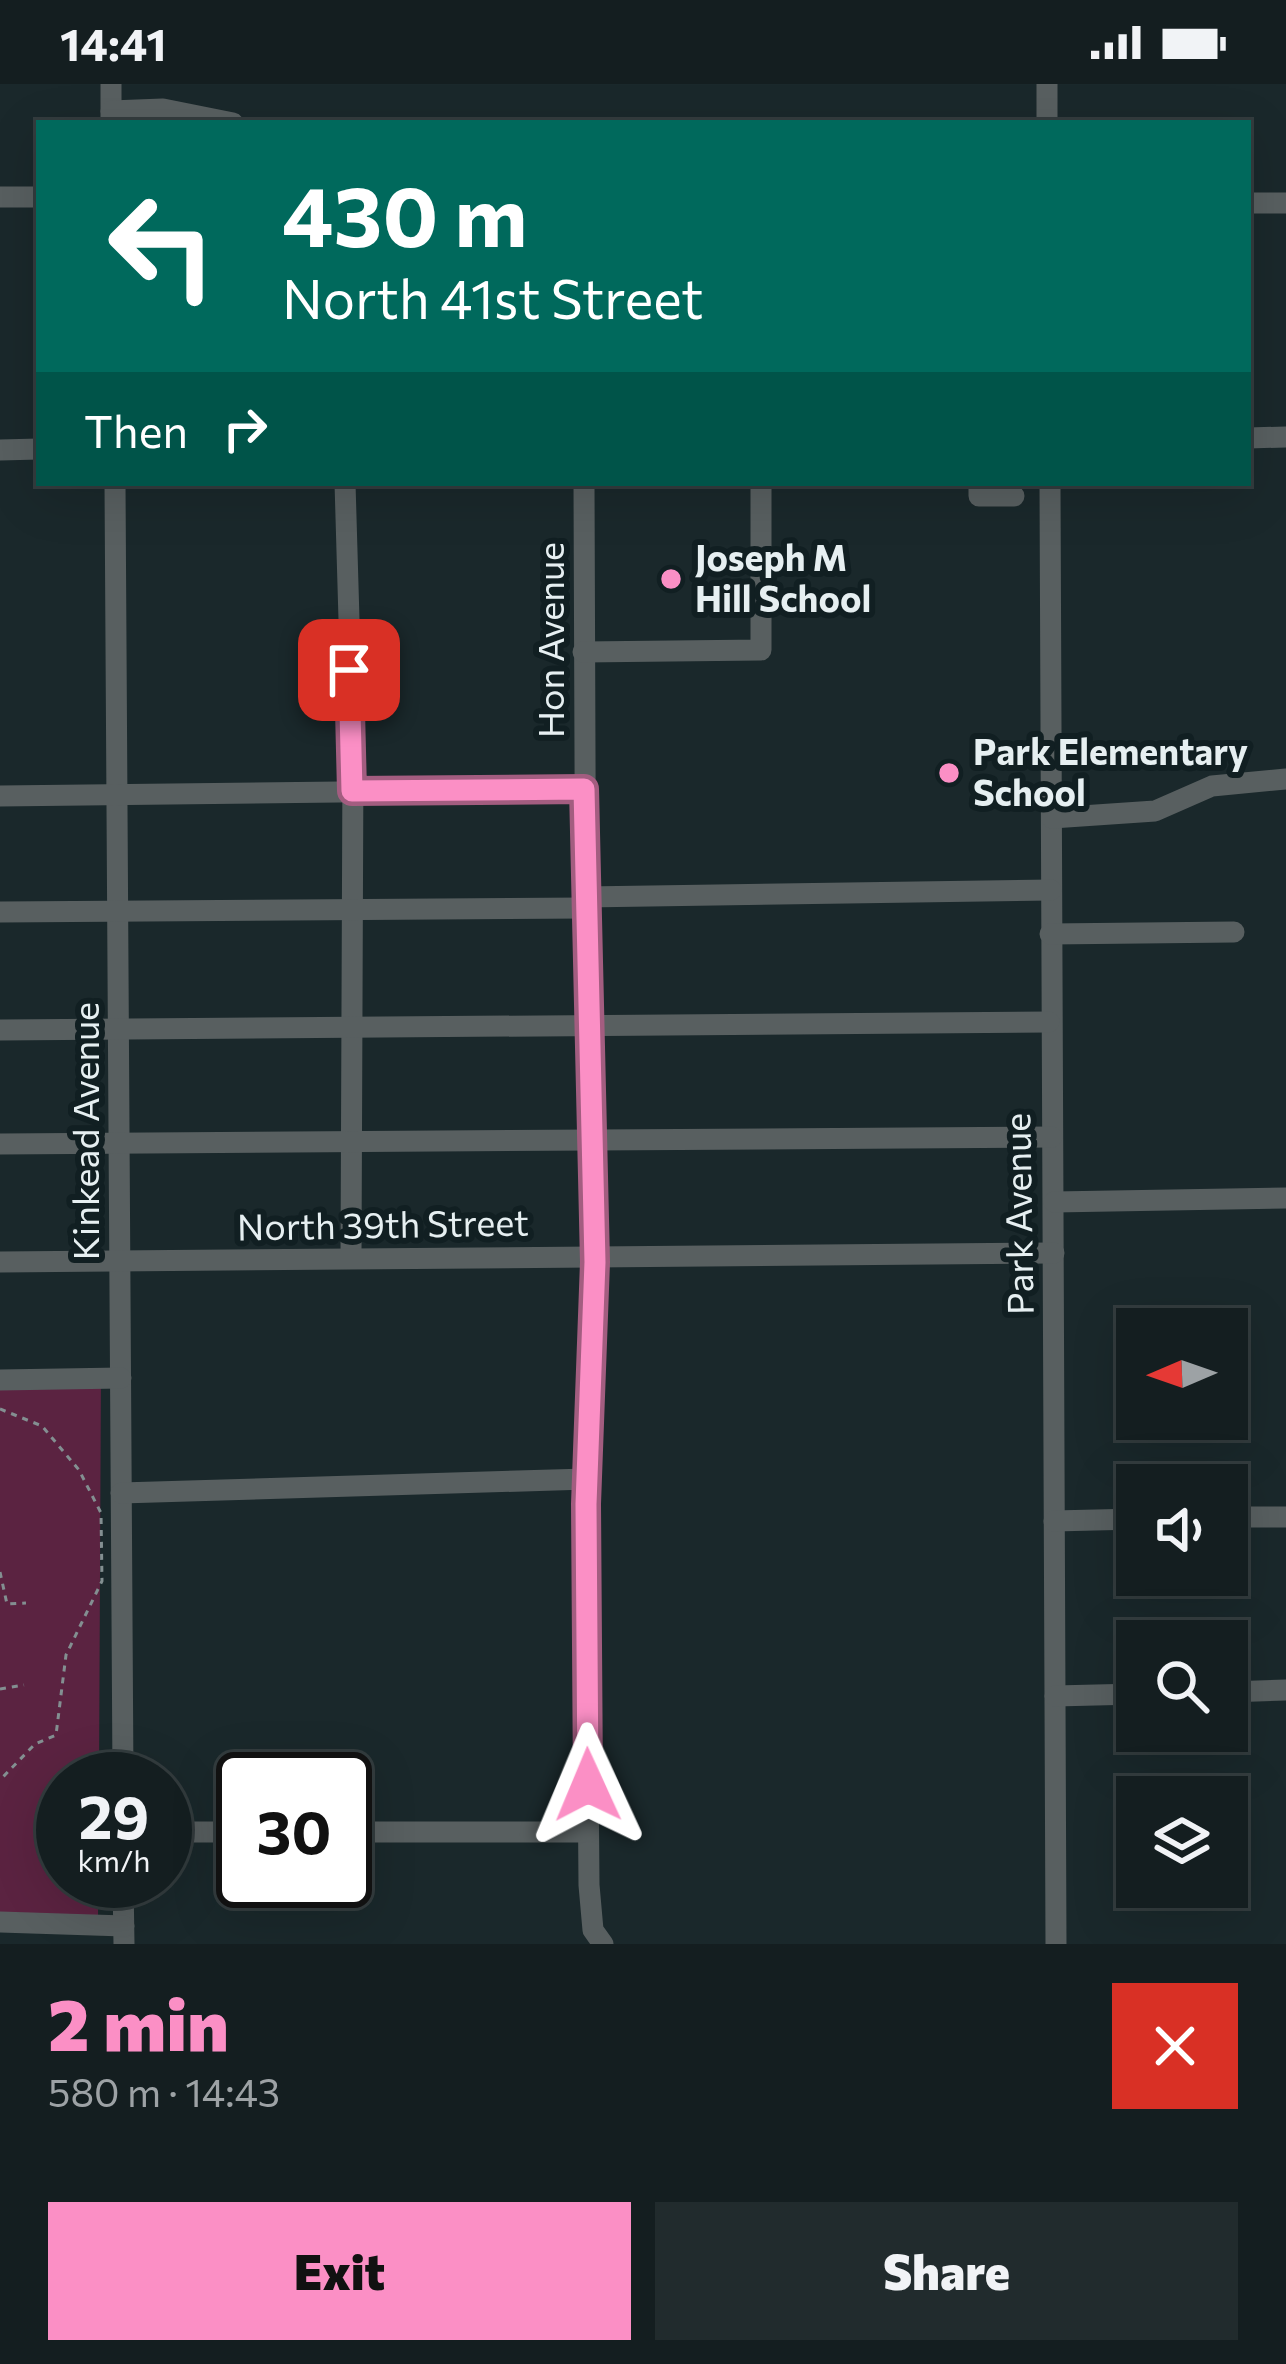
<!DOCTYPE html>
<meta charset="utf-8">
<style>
body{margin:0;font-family:Commissioner,sans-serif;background:#212b2d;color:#f1f3f6;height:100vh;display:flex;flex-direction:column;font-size:45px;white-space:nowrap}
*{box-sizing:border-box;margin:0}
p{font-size:39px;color:#9da2a5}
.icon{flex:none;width:66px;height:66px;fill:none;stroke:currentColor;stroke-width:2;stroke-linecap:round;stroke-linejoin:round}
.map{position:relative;height:1860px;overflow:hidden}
.sheet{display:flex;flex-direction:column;background:#141e20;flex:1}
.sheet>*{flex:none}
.top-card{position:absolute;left:36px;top:36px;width:1215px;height:366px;border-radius:0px;box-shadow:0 12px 48px #0002,0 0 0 3px #333c3e;background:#00695c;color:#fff;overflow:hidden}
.needle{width:78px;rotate:268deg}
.fabs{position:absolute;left:1116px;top:1224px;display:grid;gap:24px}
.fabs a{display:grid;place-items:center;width:132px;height:132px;border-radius:0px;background:#141e20;box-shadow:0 12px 48px #0002,0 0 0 3px #333c3e;font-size:60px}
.speed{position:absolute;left:36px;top:1668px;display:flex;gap:24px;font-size:60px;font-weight:700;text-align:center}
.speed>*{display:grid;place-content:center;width:156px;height:156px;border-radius:50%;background:#141e20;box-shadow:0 12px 48px #0002,0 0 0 3px #333c3e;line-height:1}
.speed small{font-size:30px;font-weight:400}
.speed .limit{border:6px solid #111;border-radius:18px;background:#fff;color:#111}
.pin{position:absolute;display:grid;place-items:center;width:102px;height:102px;color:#fff;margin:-51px;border-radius:24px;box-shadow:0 6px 18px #0006}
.me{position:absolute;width:132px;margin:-66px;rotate:359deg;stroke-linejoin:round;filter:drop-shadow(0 0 9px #0008)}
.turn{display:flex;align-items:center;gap:42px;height:252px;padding:0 48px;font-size:54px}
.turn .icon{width:156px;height:156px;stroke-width:2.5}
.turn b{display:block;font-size:84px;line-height:102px}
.then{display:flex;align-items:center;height:114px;padding:0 48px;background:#0003;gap:24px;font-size:45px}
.round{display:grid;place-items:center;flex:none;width:126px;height:126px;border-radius:0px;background:#212b2d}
.overview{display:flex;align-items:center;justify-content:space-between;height:204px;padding:0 48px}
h1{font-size:72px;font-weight:800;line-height:90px;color:#fb8fc5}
.cta{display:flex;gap:24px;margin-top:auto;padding:24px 48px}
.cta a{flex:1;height:138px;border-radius:0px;background:#fb8fc5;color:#111;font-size:48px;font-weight:800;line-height:138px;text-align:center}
.cta a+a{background:#212b2d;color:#f1f3f6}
.status{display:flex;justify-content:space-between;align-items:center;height:84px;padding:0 60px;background:#141e20;direction:ltr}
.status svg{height:33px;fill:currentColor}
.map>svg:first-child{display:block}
</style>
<div class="status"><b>14:41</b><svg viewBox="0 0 49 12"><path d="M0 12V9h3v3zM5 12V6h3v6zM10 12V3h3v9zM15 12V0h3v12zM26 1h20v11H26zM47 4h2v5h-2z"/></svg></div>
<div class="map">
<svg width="1286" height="1860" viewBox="0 0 1286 1860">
<rect width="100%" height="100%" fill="#1a282b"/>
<polygon fill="#5b2341" points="101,1286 99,1695 63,1695 63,1797 98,1797 98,1843 0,1843 0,1289"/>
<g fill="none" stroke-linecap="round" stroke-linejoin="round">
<g stroke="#838f91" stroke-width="3" stroke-dasharray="6 6" stroke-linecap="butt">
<polyline points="0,1325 42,1342 79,1386 101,1429 102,1497 66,1571 56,1651 35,1660 0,1696"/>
<polyline points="0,1488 7,1520 26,1519"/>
<polyline points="0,1605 24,1601"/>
</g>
<g stroke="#585f60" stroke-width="21">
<polyline points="111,0 111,38"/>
<polyline points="1047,0 1047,39"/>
<polyline points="111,27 163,25 233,39"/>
<polyline points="0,113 39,113"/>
<polyline points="1248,119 1286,119"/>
<polyline points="1248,354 1286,353"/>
<polyline points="0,366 39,365"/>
<polyline points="115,399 123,1695"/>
<polyline points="345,399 353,672 351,1173"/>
<polyline points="584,399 586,942 595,1178 586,1421 589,1801 593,1846 603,1860"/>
<polyline points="979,399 979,412 1014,412"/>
<polyline points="1050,399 1056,1860"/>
<polyline points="583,568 761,566 761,399"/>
<polyline points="0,712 584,705"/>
<polyline points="1052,734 1155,727 1212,702 1286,695"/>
<polyline points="585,813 1051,806"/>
<polyline points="0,828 585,824"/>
<polyline points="1050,850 1234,848"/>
<polyline points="0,946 1049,938"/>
<polyline points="0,1060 1052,1053"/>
<polyline points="1054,1118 1286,1114"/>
<polyline points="0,1178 1054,1169"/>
<polyline points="0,1296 121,1294"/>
<polyline points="121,1409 587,1395"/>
<polyline points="1227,1433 1286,1433"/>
<polyline points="1054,1437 1137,1435"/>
<polyline points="1227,1608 1286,1606"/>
<polyline points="1055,1612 1137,1610"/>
<polyline points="165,1748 243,1748"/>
<polyline points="345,1748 588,1748"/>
<polyline points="123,1797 124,1860"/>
<polyline points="0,1838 124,1842"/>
</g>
</g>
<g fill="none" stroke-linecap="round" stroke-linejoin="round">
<defs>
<polyline id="route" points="349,586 352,707 584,705 595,1178 586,1420 588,1701"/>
</defs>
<use href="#route" stroke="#a35d80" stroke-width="30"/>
<use href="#route" stroke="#fb8fc5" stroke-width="21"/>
</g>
<g fill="#fb8fc5" stroke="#111f22" stroke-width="4.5">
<circle cx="671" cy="495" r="12"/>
<circle cx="949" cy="689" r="12"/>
</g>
<g text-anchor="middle" stroke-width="12" stroke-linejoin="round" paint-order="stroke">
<g font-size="36" font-weight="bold" fill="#e6eff1" stroke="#111f22" text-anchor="start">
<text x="695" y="487">Joseph M<tspan x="695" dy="41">Hill School</tspan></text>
<text x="973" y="681">Park Elementary<tspan x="973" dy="41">School</tspan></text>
</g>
<g font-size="36" fill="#e6eff1" stroke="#111f22">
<text transform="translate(551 556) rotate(-90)" y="13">Hon Avenue</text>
<text transform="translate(86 1047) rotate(-90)" y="13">Kinkead Avenue</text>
<text transform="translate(1019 1130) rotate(-91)" y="13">Park Avenue</text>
<text transform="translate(383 1141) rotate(-1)" y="13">North 39th Street</text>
</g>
</g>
</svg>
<div class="fabs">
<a><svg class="needle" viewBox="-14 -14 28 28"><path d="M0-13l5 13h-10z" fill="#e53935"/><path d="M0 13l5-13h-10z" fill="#9da2a5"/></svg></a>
<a><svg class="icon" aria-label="sound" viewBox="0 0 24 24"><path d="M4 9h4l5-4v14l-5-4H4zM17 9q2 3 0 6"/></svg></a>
<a><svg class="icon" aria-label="search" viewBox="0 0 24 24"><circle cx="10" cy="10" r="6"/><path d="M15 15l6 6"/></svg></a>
<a><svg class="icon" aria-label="layers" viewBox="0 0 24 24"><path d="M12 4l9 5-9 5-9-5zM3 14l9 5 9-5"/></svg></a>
</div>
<div class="speed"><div>29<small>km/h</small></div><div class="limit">30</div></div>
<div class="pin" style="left:349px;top:586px;background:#d93025"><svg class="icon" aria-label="arrive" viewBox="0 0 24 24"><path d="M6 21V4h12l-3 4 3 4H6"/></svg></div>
<svg class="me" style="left:588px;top:1701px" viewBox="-20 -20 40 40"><path d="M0-17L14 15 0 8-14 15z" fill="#fb8fc5" stroke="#fff" stroke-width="4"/></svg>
<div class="top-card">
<div class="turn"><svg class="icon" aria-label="left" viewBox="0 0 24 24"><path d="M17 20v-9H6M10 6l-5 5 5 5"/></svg><div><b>430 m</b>North 41st Street</div></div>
<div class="then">Then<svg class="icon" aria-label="right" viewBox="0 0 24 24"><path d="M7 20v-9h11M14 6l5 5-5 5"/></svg></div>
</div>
</div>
<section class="sheet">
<div class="overview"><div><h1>2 min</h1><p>580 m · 14:43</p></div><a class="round" style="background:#d93025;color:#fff"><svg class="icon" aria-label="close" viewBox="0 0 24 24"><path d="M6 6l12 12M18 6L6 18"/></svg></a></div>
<div class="cta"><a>Exit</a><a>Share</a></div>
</section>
